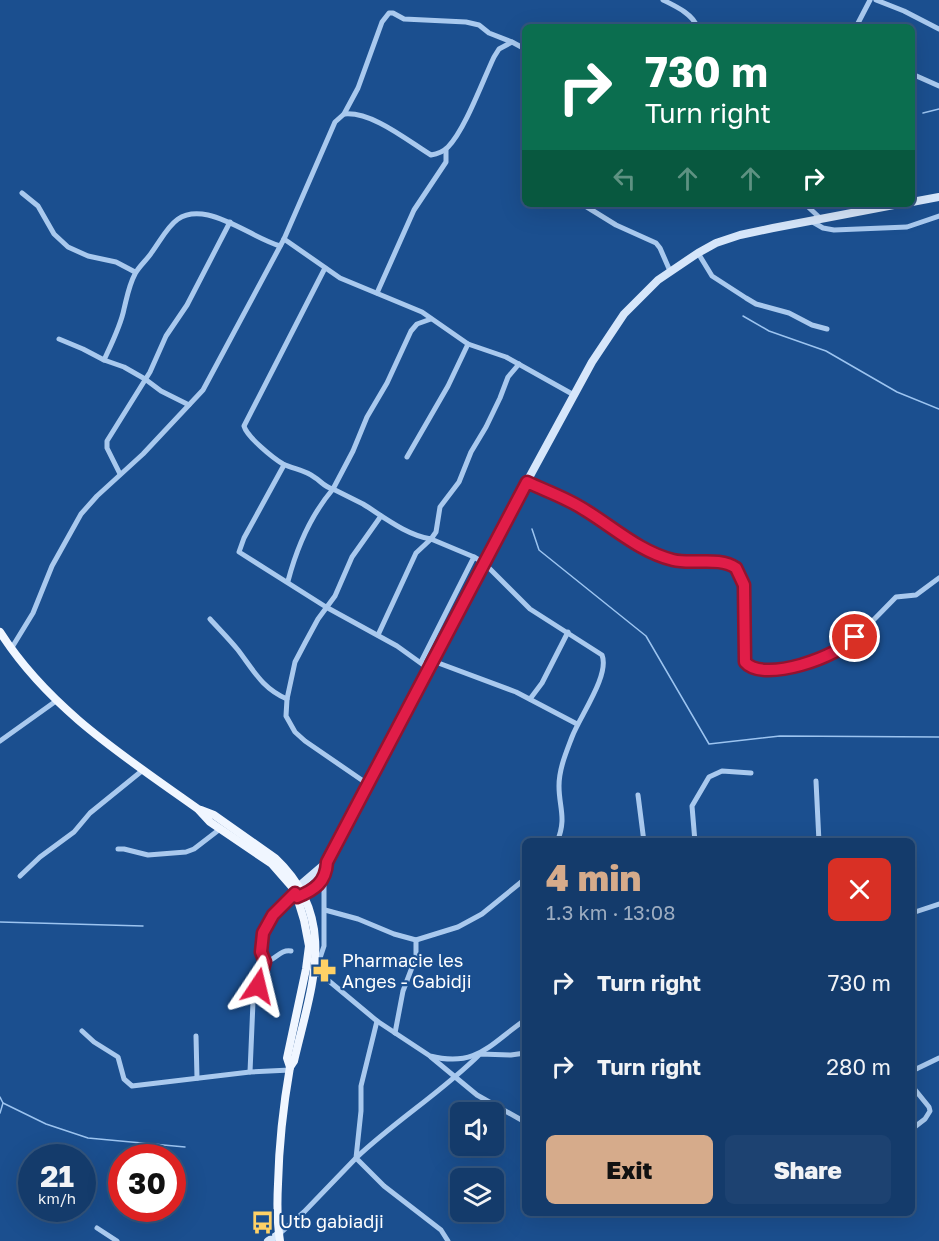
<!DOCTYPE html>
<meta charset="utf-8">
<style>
body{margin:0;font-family:"Golos Text",sans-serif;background:#1d4271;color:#f1f3f6;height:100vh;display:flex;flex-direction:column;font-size:22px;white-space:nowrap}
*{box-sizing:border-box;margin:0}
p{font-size:20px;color:#9dadc1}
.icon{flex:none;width:33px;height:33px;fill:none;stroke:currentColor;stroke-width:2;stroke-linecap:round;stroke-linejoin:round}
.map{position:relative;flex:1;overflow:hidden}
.panel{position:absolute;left:522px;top:838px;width:393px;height:378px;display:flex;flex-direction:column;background:#143b6b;border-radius:9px;box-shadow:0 6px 24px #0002,0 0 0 2px #33557e}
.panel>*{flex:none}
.hud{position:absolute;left:522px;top:24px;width:393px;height:183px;border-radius:9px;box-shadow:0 6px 24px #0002,0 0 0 2px #33557e;background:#0b6e4f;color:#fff;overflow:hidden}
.fabs{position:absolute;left:450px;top:1102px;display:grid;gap:12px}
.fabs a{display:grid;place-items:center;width:54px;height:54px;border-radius:9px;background:#143b6b;box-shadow:0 6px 24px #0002,0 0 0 2px #33557e;font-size:30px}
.speed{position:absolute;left:18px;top:1144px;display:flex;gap:12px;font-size:30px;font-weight:700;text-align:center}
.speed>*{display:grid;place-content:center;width:78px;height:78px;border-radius:50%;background:#143b6b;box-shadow:0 6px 24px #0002,0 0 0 2px #33557e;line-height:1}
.speed small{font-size:15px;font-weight:400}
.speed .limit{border:9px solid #d22;background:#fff;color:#111}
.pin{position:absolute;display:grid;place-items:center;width:51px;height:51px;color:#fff;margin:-26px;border:3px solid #fff;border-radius:50%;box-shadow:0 2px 6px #0007}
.me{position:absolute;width:66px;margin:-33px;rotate:10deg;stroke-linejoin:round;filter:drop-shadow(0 0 4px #0008)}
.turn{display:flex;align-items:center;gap:21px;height:126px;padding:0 24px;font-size:27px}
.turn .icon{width:78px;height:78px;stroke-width:2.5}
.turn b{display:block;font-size:42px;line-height:51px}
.lanes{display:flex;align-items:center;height:57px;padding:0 24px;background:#0003;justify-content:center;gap:30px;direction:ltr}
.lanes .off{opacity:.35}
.round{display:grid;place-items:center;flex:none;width:63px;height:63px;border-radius:9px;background:#1d4271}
.headline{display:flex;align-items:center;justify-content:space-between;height:102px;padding:0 24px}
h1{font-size:36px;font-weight:800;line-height:45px;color:#d6ab8b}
.action{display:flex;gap:12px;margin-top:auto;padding:12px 24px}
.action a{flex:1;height:69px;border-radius:9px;background:#d6ab8b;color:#111;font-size:24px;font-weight:800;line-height:69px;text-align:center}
.action a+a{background:#1d4271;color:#f1f3f6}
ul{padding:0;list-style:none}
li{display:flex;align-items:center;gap:18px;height:84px;padding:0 24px}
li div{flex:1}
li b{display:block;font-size:22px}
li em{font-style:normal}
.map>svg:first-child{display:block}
</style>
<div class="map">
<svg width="939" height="1241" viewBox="0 0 939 1241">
<rect width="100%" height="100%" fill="#1b4f8f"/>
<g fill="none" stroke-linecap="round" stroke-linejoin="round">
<g stroke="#9cc4f0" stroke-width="1.5">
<polyline points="923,113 939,109"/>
<polyline points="743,316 769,331 826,351 897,392 939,409"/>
<polyline points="532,529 539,550 646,636 709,744 780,736 939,737"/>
<polyline points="0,922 143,926"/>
<polyline points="0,1097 3,1103 46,1124 88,1138 185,1147"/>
<polyline points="0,1113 3,1103"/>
</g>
<g stroke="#a9c9ee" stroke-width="5">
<path d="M663,0C675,6 693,14 697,27"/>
<polyline points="876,0 904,11 939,29"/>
<polyline points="856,27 870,0"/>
<polyline points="912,74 939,86"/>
<polyline points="344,114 358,88 382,22 389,13 393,13 404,19 466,22 479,25 489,33 512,42"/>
<polyline points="22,193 38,206 54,234 68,247 88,256 116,262 135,272"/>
<polyline points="582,204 616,225 656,243 660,248 670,271"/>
<polyline points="805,204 820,218"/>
<polyline points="811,221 823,228 834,230 907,227 939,216"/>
<polyline points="284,239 340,278 422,312 468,344 506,357 574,395"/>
<polyline points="698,253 712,276 746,298 756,304 789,313 812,325 827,329"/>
<polyline points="377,293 414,210 446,162 446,149"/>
<path d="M431,319L417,324L411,331L387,383L367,417L353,451L333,489C343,494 353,499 363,504C384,517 406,535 431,539L436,532L440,507L459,482L471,452L486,427L500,398L508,377L519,364"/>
<polyline points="59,339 83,349 104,360 124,367 145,379 161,391 189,405"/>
<path d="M104,360C111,345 121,325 124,309C127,297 129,285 135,274C139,266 147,260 152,252C168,230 175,208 208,215C234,221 255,238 280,246"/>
<polyline points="407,457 448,386 468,344"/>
<polyline points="284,465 244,538 239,552 326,607 397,646 429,669"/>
<polyline points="120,474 107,448 107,441 150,372 166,336 187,305 230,222"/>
<path d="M527,482C546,491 567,498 585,510C612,527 637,549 668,559C684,564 725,557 735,567C750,583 746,640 745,662L752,668L762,670L784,668L825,658L851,643L896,597L916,595L939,578"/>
<path d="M288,581C297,547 310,516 333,489C324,487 321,481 314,477C305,470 293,469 283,464C273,458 247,437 244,426L325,268"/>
<path d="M210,619C219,629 229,639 238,650C254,671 262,688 287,699"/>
<path d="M378,635L416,553L431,539L474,557L484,563L530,609L602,655C610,675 580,716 572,737C566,753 559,769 559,786C559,808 567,818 557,842"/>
<path d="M11,649L33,613L52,566L81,514L97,496L143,454L203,390L284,239L335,122L344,114C372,111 408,141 431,155C438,154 443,152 448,147C465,130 483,80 494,57L499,49L512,42L525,49"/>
<polyline points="433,661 516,692 577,724"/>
<polyline points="421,662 474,557"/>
<polyline points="530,699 542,683 568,632"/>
<polyline points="0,741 56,701"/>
<polyline points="816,781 819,842"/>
<polyline points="369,785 305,741 295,732 286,716 287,699 295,662 305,643 318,619 335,596 352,557 381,516"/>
<polyline points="638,795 644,842"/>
<polyline points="695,842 692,806 709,777 722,771 751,773"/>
<polyline points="118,849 124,849 148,855 186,852 194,849 220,829"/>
<polyline points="20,876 40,857 74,832 90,813 143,770"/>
<polyline points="325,910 358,919 394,934 416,940 458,927 482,914 525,879"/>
<polyline points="912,913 939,904"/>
<path d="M265,962C275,961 280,949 291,951"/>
<polyline points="316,970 324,946 324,880"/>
<path d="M313,971L329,981L377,1021L430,1056C477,1068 490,1044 525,1020"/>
<polyline points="82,1031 94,1042 118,1057 124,1079 132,1086 250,1072 290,1070"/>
<polyline points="395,1033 403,991 416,957 416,940"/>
<polyline points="196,1036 197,1078"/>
<polyline points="431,1057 477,1095 525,1122"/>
<polyline points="912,1071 939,1058"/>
<polyline points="250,1072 253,1002 265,962 261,952 263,933 273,915 295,893"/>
<polyline points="912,1086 929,1107 930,1111 925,1119 912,1129"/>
<polyline points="97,1228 117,1241"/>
<polyline points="279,1234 304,1212 356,1158 361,1111 361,1086 377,1021"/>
<path d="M448,1241L441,1230L384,1186L356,1158C395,1121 442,1092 480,1054L511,1055L525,1053"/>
</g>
<g stroke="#d6e6fa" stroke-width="8">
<polyline points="912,202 939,197"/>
<polyline points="293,888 299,886 327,862"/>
<path d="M299,897C316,890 326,881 327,862L500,531L592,362L624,314L658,280L698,253L716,243L740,235L773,228L899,204"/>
<polyline points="268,1241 279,1234"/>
</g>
<g stroke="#f0f6ff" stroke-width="8">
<path d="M0,632C49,709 125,757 198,809L210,822L272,864L293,888L297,897L304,920L309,946L306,969L287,1058L290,1067"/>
<path d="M201,810L214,815L275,858C340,919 311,987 294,1061L290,1067C283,1107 279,1144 278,1184C277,1203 277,1222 280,1241"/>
</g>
</g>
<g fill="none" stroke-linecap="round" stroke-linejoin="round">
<defs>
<path id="route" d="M258,986L265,962L261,952L263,933L273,915L295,893L297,897C315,890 326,882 327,862L527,482C546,491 567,498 585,510C613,527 640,552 673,560C692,565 719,556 736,568L744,585L745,662C763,684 840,656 855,637"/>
</defs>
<use href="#route" stroke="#92132f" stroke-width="15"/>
<use href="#route" stroke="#e11d48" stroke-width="10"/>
</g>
<defs>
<symbol id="pharmacy-bare" viewBox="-9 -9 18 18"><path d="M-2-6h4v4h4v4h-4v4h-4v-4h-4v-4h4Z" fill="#ffd166" stroke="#1b4f8f" stroke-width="2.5" paint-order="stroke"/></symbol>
<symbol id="bus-bare" viewBox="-9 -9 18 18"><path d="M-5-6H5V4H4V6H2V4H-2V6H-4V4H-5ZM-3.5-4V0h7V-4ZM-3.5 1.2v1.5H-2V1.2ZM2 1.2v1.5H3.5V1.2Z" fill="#ffd166" stroke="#1b4f8f" stroke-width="2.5" paint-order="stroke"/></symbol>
</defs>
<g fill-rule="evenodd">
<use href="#pharmacy-bare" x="308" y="954" width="33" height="33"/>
<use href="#bus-bare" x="246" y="1206" width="33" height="33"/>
</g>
<g text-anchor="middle" stroke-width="4.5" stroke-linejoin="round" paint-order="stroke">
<g font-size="18" fill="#fff" stroke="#1b4f8f" text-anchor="start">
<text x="342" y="967">Pharmacie les<tspan x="342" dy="21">Anges - Gabidji</tspan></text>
<text x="280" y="1228">Utb gabiadji</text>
</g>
</g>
</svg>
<div class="fabs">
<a><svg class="icon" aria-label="sound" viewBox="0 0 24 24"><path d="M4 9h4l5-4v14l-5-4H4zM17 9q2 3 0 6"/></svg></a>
<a><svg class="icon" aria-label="layers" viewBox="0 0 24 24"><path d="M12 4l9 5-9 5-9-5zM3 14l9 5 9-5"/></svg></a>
</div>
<div class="speed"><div>21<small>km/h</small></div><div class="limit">30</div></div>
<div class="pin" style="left:855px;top:637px;background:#d93025"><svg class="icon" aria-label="arrive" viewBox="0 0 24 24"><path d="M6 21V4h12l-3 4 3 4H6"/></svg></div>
<svg class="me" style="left:258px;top:986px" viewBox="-20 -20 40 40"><path d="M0-17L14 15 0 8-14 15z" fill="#e11d48" stroke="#fff" stroke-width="4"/></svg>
<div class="hud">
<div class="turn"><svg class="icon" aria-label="right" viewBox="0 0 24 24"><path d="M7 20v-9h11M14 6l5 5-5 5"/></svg><div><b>730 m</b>Turn right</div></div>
<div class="lanes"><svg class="icon off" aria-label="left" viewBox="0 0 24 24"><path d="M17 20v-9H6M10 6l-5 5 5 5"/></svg><svg class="icon off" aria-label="ahead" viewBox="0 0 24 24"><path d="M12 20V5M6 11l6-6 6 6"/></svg><svg class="icon off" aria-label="ahead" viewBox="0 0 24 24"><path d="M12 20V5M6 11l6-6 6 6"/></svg><svg class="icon" aria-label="right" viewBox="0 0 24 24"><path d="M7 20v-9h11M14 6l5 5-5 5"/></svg></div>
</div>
<section class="panel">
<div class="headline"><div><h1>4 min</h1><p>1.3 km · 13:08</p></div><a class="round" style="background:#d93025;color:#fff"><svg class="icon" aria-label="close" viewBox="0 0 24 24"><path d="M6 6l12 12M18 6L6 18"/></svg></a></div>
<ul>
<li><svg class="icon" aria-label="right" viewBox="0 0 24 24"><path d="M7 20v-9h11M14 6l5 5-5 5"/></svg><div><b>Turn right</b></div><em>730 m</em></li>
<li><svg class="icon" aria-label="right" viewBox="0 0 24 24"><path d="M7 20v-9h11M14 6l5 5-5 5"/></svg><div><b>Turn right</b></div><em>280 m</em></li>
</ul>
<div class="action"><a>Exit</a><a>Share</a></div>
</section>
</div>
